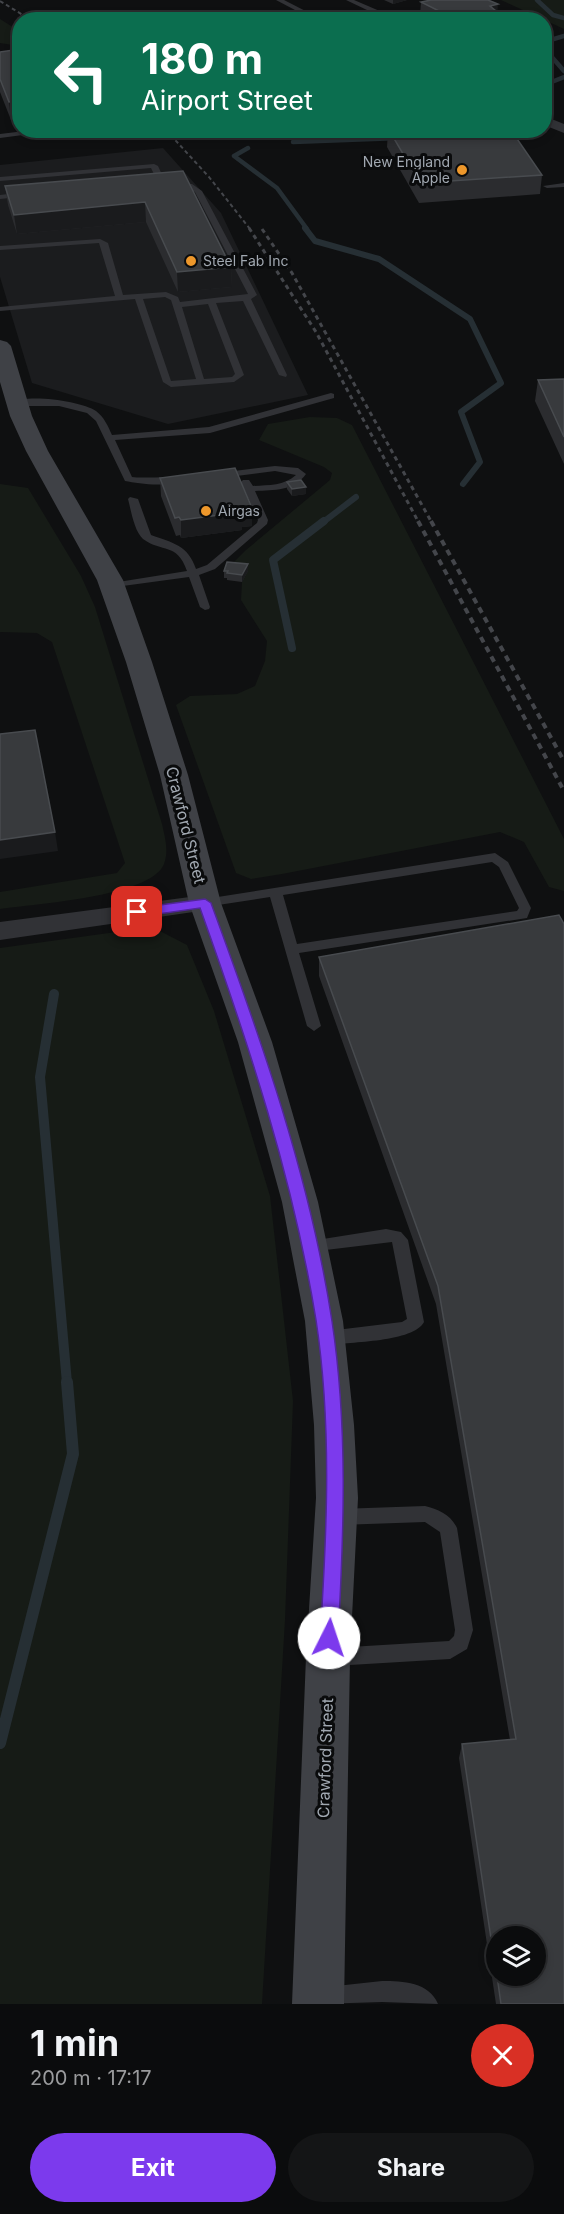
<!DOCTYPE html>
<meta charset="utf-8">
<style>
body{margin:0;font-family:Inter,sans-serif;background:#141516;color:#f1f3f6;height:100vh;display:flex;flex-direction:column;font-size:22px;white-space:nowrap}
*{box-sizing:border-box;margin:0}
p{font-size:20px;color:#9a9b9d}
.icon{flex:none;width:33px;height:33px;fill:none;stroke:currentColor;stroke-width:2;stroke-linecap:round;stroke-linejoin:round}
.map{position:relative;height:2004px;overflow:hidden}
.sheet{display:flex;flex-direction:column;background:#0b0c0d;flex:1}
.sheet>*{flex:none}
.banner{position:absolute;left:12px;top:12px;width:540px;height:126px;border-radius:24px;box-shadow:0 3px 9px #0003,0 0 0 2px #2b2c2e;background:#0b6e4f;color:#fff;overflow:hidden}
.buttons{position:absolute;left:486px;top:1926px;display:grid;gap:12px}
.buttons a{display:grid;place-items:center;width:60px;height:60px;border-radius:50%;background:#0b0c0d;box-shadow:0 3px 9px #0003,0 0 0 2px #2b2c2e;font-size:30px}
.pin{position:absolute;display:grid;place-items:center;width:51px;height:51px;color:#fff;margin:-26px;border-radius:12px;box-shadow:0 3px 9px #0006}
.me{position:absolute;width:66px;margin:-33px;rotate:4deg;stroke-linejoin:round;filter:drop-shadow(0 0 4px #0008)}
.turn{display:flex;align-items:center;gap:21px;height:126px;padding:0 30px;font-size:27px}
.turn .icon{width:78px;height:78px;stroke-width:2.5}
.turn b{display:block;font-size:42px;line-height:51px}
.round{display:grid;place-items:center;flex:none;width:63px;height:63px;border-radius:32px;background:#141516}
.head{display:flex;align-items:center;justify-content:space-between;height:102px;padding:0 30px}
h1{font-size:36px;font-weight:700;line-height:45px}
.button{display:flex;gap:12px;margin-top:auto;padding:12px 30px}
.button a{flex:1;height:69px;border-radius:36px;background:#7c3aed;color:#fff;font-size:24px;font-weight:700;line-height:69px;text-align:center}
.button a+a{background:#141516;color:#f1f3f6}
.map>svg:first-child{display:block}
</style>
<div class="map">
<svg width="564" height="2004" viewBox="0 0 564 2004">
<rect width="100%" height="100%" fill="#0f1011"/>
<polygon fill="#1b1c1e" points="163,148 221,213 308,395 168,424 32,383 0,277 0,165"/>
<g fill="#161b16">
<polygon points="501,0 564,0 564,29"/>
<polygon points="0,19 19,31 19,46 0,43"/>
<polygon points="310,417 337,418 352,425 564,839 564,891 549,887 524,842 500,832 282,874 251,879 236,873 176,705 190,696 237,694 255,686 265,661 267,641 241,600 242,582 247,572 227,569 246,550 330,480 332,473 324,467 259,440 268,424"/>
<path d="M0,484L28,488L81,576L95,607L162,824C165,838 169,850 164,864C151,897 33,904 0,909V892L117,873L125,863L52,642L37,633L0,632Z"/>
<polygon points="138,929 160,931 187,945 214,1011 270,1196 293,1401 285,1620 262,2004 0,2004 0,948"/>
</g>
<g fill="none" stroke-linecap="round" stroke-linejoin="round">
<g stroke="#262f34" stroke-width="4.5">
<polyline points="537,0 553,15 564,18"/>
<polyline points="544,42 564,36"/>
<polyline points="544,48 564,71"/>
<polyline points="544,85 564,77"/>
<polyline points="293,142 400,138"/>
<polyline points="248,148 234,156 277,188 307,229"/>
</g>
<g stroke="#262f34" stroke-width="6">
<polyline points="305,228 315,241 379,259 470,319 501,383 461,412 480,462 463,484"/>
<polyline points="322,523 356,497"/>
</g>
<polyline stroke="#262f34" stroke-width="8" points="292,648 273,560 324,521"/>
<polyline stroke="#262f34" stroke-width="10" points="54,994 40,1077 67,1383"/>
<polyline stroke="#262f34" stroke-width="12" points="0,1743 73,1454 67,1382"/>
<g fill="#313236" fill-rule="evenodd">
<polygon points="276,0 284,0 323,20 314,20"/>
<polygon points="346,0 354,0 396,18 388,20"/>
<polygon points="33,130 61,130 0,138 0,134"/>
<polygon points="154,164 158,166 164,179 148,184 144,182 145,180 156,178 151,168 0,181 0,177"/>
<path d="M172,182L192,184L202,191L257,295L251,299L287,375L286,377L279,375L243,301L216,303L244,375L234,382L171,387L163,382L135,299L0,311V307L115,296L99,243L0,250V246L100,239L108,243L123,295L166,292L178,297L180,302L248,294L195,192L187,188L172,186ZM165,297L171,300L196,379L171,381L143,299ZM208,304L235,374L232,377L204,379L182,307Z"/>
<polygon points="564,183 564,187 547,188 543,186"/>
<polygon points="25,192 29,194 28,196 0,199 0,195"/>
<path d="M331,393L334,394V398L210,433L115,440L132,477C144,479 176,475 183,479C170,488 140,484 125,481L96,421L87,413L59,406H16L11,403C26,393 82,401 96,411C104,417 108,426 112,435L209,427Z"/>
<path d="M275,466L298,468L306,474C294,491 274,490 255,491L268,520L267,524L215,569L199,575L210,607L209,609L205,610L200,607L189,577L108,588V584L112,583L187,571C177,542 162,553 143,539C134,531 131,510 128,499L130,497L138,499L151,535C173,543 188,545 196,569L207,565L257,523L258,520L241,482L243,480H249L253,486C268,485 284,486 296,475L275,471L221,478L216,475L218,473Z"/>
<path d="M495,853L508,862L531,908L527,918L299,953L321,1026L314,1031L307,1026L270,897L205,907L199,903L205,899ZM492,862L499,867L519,908L517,911L297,944L283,895Z"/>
<path d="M386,1229L401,1232L408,1240L424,1322C414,1342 350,1342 328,1345L322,1343L320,1338L322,1333L328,1331L402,1322L407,1319L392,1242L309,1252L304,1250L301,1246L304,1242Z"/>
<path d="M425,1506C438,1509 451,1515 457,1528L473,1630L467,1649L450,1659L333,1666L326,1663L324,1657L326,1651L333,1648L449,1641L454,1636L455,1630L440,1532L425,1522L339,1525L333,1523L330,1517L333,1511L339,1509Z"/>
<path d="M382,1981C403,1981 429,1982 438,2004L382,2002L319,2004L317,1997L320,1990L327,1987Z"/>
</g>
<g fill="#313236" fill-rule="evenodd">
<polygon points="544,116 564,124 564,133 544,125"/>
<polygon points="205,895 214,897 217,903 214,909 0,940 0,922"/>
</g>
<polygon fill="#3f4146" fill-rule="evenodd" points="0,340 7,342 11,346 32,416 48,451 123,580 152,662 188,775 221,903 272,1042 318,1202 343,1321 354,1425 358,1498 350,1657 344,2004 292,2004 306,1657 316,1498 314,1425 305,1321 282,1202 238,1042 189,903 160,775 126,662 97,580 26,451 10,416 0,382"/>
<g stroke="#44464b" stroke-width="2" stroke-dasharray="4 3" stroke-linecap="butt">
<polyline points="0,1 31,20"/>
<polyline points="166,130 209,177 250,229"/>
</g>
<g stroke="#44464b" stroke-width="3" stroke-dasharray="4.5 4" stroke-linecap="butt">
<polyline points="249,228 316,332 419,523"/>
<polyline points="262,229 292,273 432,523"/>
</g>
<g stroke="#44464b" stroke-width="4" stroke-dasharray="6 5" stroke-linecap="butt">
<polyline points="418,521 564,791"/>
<polyline points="431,521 564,761"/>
</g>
</g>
<g fill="#2b2c2f" fill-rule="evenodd">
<polygon points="384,0 407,0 393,4"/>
<polygon points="421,2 497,14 503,20 427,20 420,16"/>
<polygon points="0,52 20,119 11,120 0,92"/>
<polygon points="388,130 511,130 542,175 540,194 419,203 387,147"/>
<polygon points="183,171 231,267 232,287 178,292 146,222 17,234 8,205 5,186"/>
<polygon points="564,379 564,464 535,401 538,380"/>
<polygon points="160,478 252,508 252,526 242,527 242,530 181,538 180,535 176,536 161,496"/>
<polygon points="287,482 306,494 292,496 287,489"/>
<polygon points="248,564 248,571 242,582 227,580 227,578 224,578 224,571"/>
<path d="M559,915L564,2004H496L459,1758L462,1744L510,1740L436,1304L319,976V957ZM496,1936L536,1976H496Z"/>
</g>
<g fill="#1a1b1d">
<polygon points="393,0 407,0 393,4"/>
<polygon points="498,4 497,18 503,17 503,20 488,20 490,6"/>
<polygon points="20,101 20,119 11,120 9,102"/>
<polygon points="145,202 146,222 17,234 14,215"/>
<polygon points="231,267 232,287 178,292 177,272"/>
<polygon points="306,487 306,494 292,496 292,489"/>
<polygon points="252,508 252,526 242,527 242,530 181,538 181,520"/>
<polygon points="248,564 248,571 242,582 242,575"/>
<polygon points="55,832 58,851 0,859 0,840"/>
</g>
<g fill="#383a3d" stroke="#484b4f" stroke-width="1.5">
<polygon points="431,0 488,0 498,4 490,6 496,11 493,12 503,17 492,20 455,19 421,2"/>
<polygon points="20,49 20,101 9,102 0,79 0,52"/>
<polygon points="389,130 511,130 542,175 420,183"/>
<polygon points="183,171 231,267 177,272 145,202 14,215 5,186"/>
<polygon points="564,379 564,437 538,380"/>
<polygon points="235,468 252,508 241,509 242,512 181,520 179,517 175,518 160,478"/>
<polygon points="301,480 306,487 292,489 287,482"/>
<polygon points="227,562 248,564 242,575 227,573 228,571 224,571"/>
<polygon points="35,730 55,832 0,840 0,734"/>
<polygon points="559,915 564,924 564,2004 501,2004 497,1976 536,1976 536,1936 496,1936 496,1972 462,1744 516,1739 438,1286 319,957"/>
</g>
<path fill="#7c3aed" stroke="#51269a" stroke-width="1.5" d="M205,899L211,903C261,1039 310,1177 332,1321C348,1427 344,1531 338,1638L335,1644L329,1647L322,1644L320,1638C327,1532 332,1425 316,1320C293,1178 248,1042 200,908L137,917L130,912L137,908Z"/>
<g fill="#ed972b" stroke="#0a0b0c" stroke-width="2">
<circle cx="462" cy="170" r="6"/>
<circle cx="191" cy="261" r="6"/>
<circle cx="206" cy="511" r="6"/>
</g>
<g text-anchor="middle" stroke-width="6" stroke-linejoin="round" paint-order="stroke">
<g font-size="14" fill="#a1a8b1" stroke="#0a0b0c" text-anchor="start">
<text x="450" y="167" text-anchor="end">New England<tspan x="450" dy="16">Apple</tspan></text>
<text x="203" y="266">Steel Fab Inc</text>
<text x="218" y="516">Airgas</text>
</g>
<g font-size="16" fill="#a1a8b1" stroke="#0a0b0c">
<text transform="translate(186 825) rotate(76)" y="6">Crawford Street</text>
<text transform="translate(325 1758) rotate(-88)" y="6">Crawford Street</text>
</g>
</g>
</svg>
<div class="buttons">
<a><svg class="icon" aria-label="layers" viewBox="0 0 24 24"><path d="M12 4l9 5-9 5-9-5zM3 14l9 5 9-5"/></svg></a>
</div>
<div class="pin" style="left:137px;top:912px;background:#d93025"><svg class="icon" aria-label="arrive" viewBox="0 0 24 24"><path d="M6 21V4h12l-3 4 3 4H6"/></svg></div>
<svg class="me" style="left:329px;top:1638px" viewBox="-20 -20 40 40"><circle r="19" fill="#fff"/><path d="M0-13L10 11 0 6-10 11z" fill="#7c3aed"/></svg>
<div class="banner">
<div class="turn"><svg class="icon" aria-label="left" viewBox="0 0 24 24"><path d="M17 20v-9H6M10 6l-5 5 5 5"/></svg><div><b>180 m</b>Airport Street</div></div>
</div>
</div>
<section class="sheet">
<div class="head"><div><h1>1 min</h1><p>200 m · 17:17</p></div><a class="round" style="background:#d93025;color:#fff"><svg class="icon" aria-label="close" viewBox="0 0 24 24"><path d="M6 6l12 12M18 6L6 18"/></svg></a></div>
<div class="button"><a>Exit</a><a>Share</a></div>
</section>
